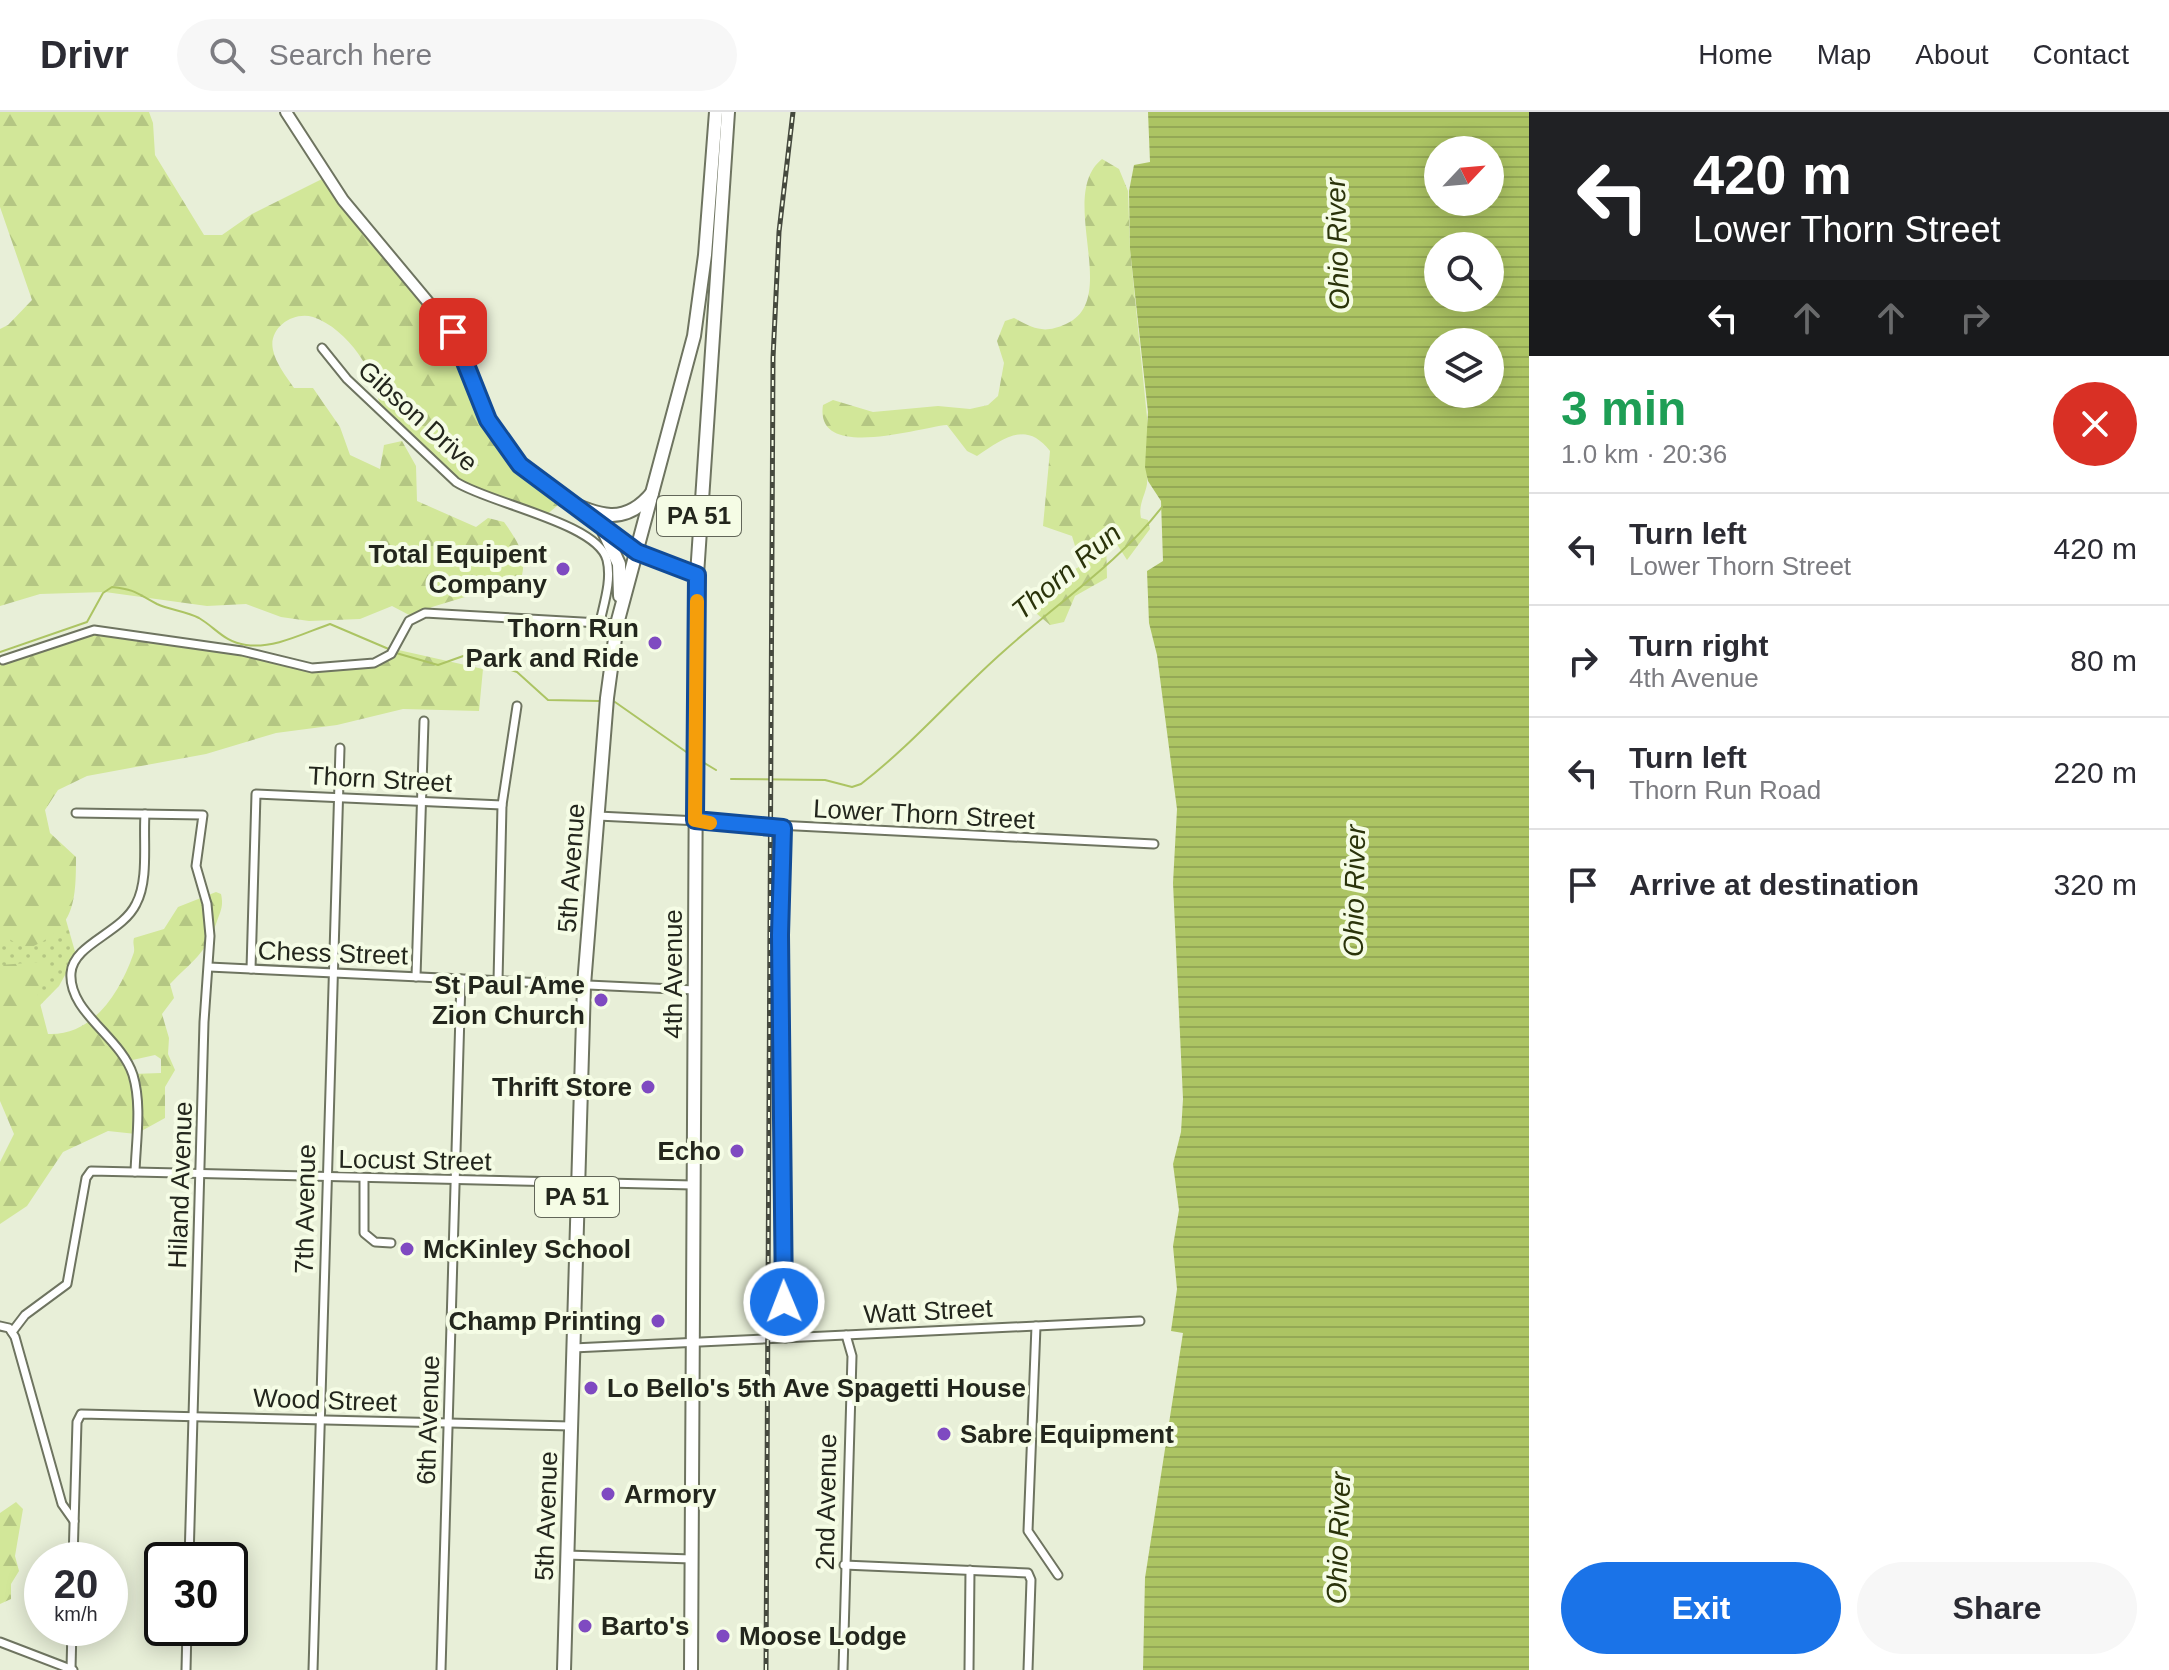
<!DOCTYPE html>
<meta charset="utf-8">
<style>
body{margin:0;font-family:Helvetica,sans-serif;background:#f7f7f7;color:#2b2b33;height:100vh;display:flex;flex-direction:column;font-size:30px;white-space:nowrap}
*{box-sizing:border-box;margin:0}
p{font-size:26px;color:#7c7c81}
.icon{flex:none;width:44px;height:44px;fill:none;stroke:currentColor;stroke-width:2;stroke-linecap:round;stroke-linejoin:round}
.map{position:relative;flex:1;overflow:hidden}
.side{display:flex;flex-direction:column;background:#fff;width:640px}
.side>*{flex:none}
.banner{background:#202124;color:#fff;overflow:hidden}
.needle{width:52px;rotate:64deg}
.tools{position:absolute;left:1424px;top:24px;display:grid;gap:16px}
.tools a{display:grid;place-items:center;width:80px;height:80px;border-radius:50%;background:#fff;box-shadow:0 4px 20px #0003;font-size:40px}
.speed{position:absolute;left:24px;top:1430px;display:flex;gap:16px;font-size:40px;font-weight:700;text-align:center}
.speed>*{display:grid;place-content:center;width:104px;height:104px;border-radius:50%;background:#fff;box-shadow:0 4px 20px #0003;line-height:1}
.speed small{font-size:20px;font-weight:400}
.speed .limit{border:4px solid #111;border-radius:12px;background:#fff;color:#111}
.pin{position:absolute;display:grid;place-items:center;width:68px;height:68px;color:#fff;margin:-34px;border-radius:16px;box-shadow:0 4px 12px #0006}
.me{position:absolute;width:88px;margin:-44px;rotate:359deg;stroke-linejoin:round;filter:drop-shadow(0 0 6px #0008)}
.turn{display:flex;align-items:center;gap:28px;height:168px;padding:0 32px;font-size:36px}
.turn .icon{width:104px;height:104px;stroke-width:2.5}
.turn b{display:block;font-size:56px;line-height:68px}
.lanes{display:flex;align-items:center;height:76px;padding:0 32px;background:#0003;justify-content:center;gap:40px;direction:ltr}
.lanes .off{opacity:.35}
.round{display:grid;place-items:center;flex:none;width:84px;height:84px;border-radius:42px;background:#f7f7f7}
.overview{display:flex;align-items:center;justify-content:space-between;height:136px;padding:0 32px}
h1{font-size:48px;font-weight:700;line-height:60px;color:#1e9e55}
.button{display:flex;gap:16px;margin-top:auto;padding:16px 32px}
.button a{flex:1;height:92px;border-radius:48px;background:#1a73e8;color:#fff;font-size:32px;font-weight:700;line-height:92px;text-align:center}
.button a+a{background:#f7f7f7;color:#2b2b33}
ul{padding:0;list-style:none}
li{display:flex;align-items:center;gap:24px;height:112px;padding:0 32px;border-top:2px solid #e1e1e2}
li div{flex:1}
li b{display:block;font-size:30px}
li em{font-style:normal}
header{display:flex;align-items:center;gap:48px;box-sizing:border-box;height:112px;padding:0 40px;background:#fff;border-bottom:2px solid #e1e1e2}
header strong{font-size:38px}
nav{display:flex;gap:44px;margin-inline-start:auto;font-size:28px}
.search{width:560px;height:72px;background:#f7f7f7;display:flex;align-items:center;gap:20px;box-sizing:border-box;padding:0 28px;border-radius:44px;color:#7c7c81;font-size:30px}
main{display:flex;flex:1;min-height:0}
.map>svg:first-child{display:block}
</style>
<header>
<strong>Drivr</strong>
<div class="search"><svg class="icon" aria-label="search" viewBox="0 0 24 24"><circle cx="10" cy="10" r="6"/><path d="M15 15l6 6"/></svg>Search here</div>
<nav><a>Home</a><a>Map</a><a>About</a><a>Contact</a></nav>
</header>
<main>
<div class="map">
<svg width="1529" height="1558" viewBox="0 0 1529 1558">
<defs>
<pattern id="grass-dots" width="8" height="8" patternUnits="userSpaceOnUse" patternTransform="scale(2)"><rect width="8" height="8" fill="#d2e799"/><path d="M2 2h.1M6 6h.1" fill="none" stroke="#b4c683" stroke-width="1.8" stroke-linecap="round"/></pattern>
<pattern id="forest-firs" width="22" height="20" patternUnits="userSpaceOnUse" patternTransform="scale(2)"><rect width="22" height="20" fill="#d2e799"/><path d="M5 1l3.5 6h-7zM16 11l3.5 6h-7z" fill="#b4c683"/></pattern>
<pattern id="water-rules" width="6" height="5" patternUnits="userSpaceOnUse" patternTransform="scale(2)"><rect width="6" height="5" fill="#acc463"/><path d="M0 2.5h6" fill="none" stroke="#94a856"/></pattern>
</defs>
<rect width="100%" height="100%" fill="#e8efd8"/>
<polygon fill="url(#grass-dots)" points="0,577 76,843 59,874 0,934"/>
<g fill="url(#forest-firs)" fill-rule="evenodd">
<path d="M0,0H149L153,11L155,43L204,123H222L252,102L326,65L443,206L501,331L564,388L545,404L466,376L380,297C377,261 348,217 313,205C293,199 268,216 273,238C276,252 286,264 294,276H313L340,315L350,343L380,357L384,333L402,329L416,354L417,389L476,415L488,406L504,410C516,427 527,442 522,463L508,472L432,495L413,505L392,494L360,507L309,509L281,505L246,492L207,494L105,480L40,482L0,494V217L8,213L32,188L0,95Z"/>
<path d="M1102,47L1119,57L1128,79L1130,137L1149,325C1146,343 1148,357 1147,372C1145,384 1138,393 1141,406L1148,408L1150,417L1127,448L1113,426L1106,427L1107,466L1075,484L1064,510L1050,513L1036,501C1041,484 1054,479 1061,464L1081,454L1072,424L1043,414L1050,339C1026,308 1004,326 977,344L967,339L947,313C920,315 814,350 823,293L833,288L873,300L938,294L970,297L988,293L998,284L1004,251L997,229L1005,209L1014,206C1034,217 1044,222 1066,212C1122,188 1056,84 1102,47Z"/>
<path d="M85,519L242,539L299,554L374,551L394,537L483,557L479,599L403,597L337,613L276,621L206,642L87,664L58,678L45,698L50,721L76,745C76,792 74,818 27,837L0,822V546Z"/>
<path d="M216,780L221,782C224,795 220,800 216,812C205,843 192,849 170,872L174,886L162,902L169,926L168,942L175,958L165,975V1006L136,1022L108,1019L63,1040L27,1094L0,1112V1050L14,1022L0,989V853L40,850L51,863L36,876L48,922C93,924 120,880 133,843C136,836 132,833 134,826L164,817L178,795ZM155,943L161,947V961L132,962L128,949Z"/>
<polygon points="16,1390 23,1397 15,1444 19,1459 11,1472 11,1487 0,1492 0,1401"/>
</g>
<path fill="url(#water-rules)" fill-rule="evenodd" d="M1148,0H1529V1558H1143L1145,1466L1183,1221L1171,1219L1177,1177L1173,1134L1179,1098L1173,1052L1181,1020L1183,987L1173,771L1177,697L1157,543L1149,511L1147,459L1163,449L1161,389L1148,369L1145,355L1148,300L1130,137L1129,79L1134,53L1150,50ZM1438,38H1490V90H1438ZM1438,134H1490V186H1438ZM1438,230H1490V282H1438Z"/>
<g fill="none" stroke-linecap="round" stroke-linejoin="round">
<g stroke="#acc463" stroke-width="2">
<path d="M0,540L87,510L103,481L112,475C137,478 136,481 157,492C170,498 186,499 199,506C216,516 224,530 246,533C274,537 304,521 330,512L391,538"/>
<polyline points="396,541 438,553 466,543 517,560 548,588 599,589"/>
<polyline points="615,590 692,644"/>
<polyline points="701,649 716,658"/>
<path d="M731,667L825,668L852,675L861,672C913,632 955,582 1004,539C1057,491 1119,451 1162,395"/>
</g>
<defs>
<g id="street">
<path d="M322,236L347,267L456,370C488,391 598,411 607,448C612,468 604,491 600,510"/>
<polyline points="3,548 94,518 242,539 312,556 374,551 391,542 409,509 425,501 617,512"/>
<polyline points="76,701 203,703 196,754 207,792 210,824 204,910 189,1448"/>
<polyline points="598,704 1154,732"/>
<polyline points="783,716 780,823 786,1226"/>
<polyline points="209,855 695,878"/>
<polyline points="251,857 256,682 502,693"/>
<polyline points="416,865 424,609"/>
<polyline points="498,869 502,693 517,594"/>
<path d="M135,1060C136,1029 142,993 133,963C121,925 68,900 71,861C73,832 122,821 136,792C149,768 143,729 145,702"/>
<polyline points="364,1066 364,1121 375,1130 391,1131"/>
<polyline points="0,1214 9,1216 15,1225 62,1392 74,1409"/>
<polyline points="1036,1214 1028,1419 1058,1463"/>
<polyline points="12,1220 25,1203 67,1172 86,1066 91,1059 693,1073"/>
<polyline points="573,1236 1140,1209"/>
<polyline points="566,1443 692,1447"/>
<polyline points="73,1448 77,1310 81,1302 571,1314"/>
<polyline points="844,1453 1028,1461 1031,1468 1028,1558"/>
<polyline points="0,1530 73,1558"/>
<polyline points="71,1557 72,1516"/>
<polyline points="186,1558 187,1516"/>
<polyline points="313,1558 340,636"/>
<polyline points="441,1558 461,867"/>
<polyline points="843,1558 852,1244 846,1223"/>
<polyline points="969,1558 970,1458"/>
</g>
<polyline id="secondary" points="286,0 343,88 453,220 488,308 520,353 637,440 697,463"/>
<g id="primary">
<path d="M564,388C598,403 624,415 652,381"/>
<polyline points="602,415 619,452 620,484"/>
<polyline points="564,1558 584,873 607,586 617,512 694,224 705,143 716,0"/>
<polyline points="691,1558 697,463 728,0"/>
</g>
</defs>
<use href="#street" stroke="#6e7460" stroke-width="11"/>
<use href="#secondary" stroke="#6e7460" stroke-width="14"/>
<use href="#primary" stroke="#6e7460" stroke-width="16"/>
<use href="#street" stroke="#fff" stroke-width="7"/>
<use href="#secondary" stroke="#fff" stroke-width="10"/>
<use href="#primary" stroke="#fff" stroke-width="12"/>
<defs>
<polyline id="rail" points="766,1558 773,246 779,120 793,0"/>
</defs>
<use href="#rail" stroke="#45493e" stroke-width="5"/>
<use href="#rail" stroke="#f5fce5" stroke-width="2" stroke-dasharray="6" stroke-linecap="butt"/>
</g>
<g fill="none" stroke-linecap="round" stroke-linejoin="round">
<defs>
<polyline id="route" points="453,220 488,308 520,353 637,440 697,463 695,708 783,716 780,823 784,1190"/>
</defs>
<use href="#route" stroke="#114b97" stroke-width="20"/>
<use href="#route" stroke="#1a73e8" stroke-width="14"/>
<polyline stroke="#f59e0b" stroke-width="14" points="697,489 695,708 710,711"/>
</g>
<g fill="#7f4ac1" stroke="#f5fce5" stroke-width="3">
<circle cx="563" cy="457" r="8"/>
<circle cx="655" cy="531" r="8"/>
<circle cx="601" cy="888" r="8"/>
<circle cx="648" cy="975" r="8"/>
<circle cx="737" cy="1039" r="8"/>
<circle cx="407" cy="1137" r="8"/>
<circle cx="658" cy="1209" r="8"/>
<circle cx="591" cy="1276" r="8"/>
<circle cx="944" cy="1322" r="8"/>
<circle cx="608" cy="1382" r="8"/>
<circle cx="585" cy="1514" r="8"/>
<circle cx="723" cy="1524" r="8"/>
</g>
<g text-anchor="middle" stroke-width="8" stroke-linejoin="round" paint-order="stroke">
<g fill="#f5fce5" stroke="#626659" stroke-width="2">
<rect x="657" y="384" width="84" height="40" rx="6"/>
<rect x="535" y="1065" width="84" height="40" rx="6"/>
</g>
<g font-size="24" font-weight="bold" fill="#23261d">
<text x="699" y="412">PA 51</text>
<text x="577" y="1093">PA 51</text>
</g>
<g font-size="26" fill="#23261d" stroke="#f5fce5">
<text transform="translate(418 304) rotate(42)" y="9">Gibson Drive</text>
<text transform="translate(380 667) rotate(3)" y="9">Thorn Street</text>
<text transform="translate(924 702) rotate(3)" y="9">Lower Thorn Street</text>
<text transform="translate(571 756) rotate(-86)" y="9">5th Avenue</text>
<text transform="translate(333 841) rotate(2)" y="9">Chess Street</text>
<text transform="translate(673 862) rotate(-90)" y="9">4th Avenue</text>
<text transform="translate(415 1048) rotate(1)" y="9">Locust Street</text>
<text transform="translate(180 1073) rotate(-88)" y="9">Hiland Avenue</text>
<text transform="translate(305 1097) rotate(-89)" y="9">7th Avenue</text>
<text transform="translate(928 1199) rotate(-3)" y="9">Watt Street</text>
<text transform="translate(325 1288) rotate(2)" y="9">Wood Street</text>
<text transform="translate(428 1308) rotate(-88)" y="9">6th Avenue</text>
<text transform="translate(826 1390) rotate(-89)" y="9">2nd Avenue</text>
<text transform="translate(546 1404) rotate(-88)" y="9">5th Avenue</text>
</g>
<g font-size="26" font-weight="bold" fill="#23261d" stroke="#f5fce5" text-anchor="end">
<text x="547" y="451">Total Equipent<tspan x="547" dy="30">Company</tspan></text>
<text x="639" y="525">Thorn Run<tspan x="639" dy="30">Park and Ride</tspan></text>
<text x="585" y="882">St Paul Ame<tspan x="585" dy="30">Zion Church</tspan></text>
<text x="632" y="984">Thrift Store</text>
<text x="721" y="1048">Echo</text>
<text x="423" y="1146" text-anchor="start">McKinley School</text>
<text x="642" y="1218">Champ Printing</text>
<text x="607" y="1285" text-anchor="start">Lo Bello's 5th Ave Spagetti House</text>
<text x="960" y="1331" text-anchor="start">Sabre Equipment</text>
<text x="624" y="1391" text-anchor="start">Armory</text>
<text x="601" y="1523" text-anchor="start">Barto's</text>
<text x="739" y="1533" text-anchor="start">Moose Lodge</text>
</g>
<g font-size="28" font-style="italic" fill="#2a330a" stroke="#f5fce5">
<text transform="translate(1337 132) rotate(-92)" y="10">Ohio River</text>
<text transform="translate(1066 459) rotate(-40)" y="10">Thorn Run</text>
<text transform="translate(1354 779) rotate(-89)" y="10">Ohio River</text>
<text transform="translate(1338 1426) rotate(-88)" y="10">Ohio River</text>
</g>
</g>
</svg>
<div class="tools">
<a><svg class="needle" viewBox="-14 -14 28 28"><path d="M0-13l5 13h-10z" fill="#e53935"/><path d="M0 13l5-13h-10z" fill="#7c7c81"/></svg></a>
<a><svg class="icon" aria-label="search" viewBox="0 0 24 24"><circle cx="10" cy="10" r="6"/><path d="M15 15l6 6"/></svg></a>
<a><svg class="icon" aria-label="layers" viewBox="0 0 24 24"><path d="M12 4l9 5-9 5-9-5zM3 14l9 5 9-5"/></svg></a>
</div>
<div class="speed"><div>20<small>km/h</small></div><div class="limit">30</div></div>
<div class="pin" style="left:453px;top:220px;background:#d93025"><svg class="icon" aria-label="arrive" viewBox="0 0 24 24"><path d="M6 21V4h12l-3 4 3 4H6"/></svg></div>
<svg class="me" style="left:784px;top:1190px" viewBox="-20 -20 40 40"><circle r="17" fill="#1a73e8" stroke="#fff" stroke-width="3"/><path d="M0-11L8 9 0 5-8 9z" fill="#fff"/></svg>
</div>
<section class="side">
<div class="banner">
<div class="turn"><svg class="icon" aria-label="left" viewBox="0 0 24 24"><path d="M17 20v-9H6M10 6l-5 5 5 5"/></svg><div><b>420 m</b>Lower Thorn Street</div></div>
<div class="lanes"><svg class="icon" aria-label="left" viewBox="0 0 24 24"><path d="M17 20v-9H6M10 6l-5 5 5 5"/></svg><svg class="icon off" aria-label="ahead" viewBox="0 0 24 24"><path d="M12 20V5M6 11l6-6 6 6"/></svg><svg class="icon off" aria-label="ahead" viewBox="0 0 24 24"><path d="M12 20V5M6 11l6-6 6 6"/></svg><svg class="icon off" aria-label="right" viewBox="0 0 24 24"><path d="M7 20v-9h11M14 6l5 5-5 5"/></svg></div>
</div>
<div class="overview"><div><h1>3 min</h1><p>1.0 km · 20:36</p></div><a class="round" style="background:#d93025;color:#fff"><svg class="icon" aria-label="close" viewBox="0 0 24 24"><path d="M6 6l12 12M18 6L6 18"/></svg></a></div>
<ul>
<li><svg class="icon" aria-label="left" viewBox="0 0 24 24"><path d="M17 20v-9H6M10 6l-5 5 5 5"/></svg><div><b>Turn left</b><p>Lower Thorn Street</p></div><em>420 m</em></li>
<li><svg class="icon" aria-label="right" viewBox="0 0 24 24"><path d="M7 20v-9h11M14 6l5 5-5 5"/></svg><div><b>Turn right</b><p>4th Avenue</p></div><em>80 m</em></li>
<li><svg class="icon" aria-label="left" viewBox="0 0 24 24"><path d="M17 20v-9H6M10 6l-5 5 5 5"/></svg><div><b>Turn left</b><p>Thorn Run Road</p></div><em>220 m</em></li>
<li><svg class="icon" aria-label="arrive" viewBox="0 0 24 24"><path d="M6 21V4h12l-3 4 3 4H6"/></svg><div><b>Arrive at destination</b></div><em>320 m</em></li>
</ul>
<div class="button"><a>Exit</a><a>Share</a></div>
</section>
</main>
